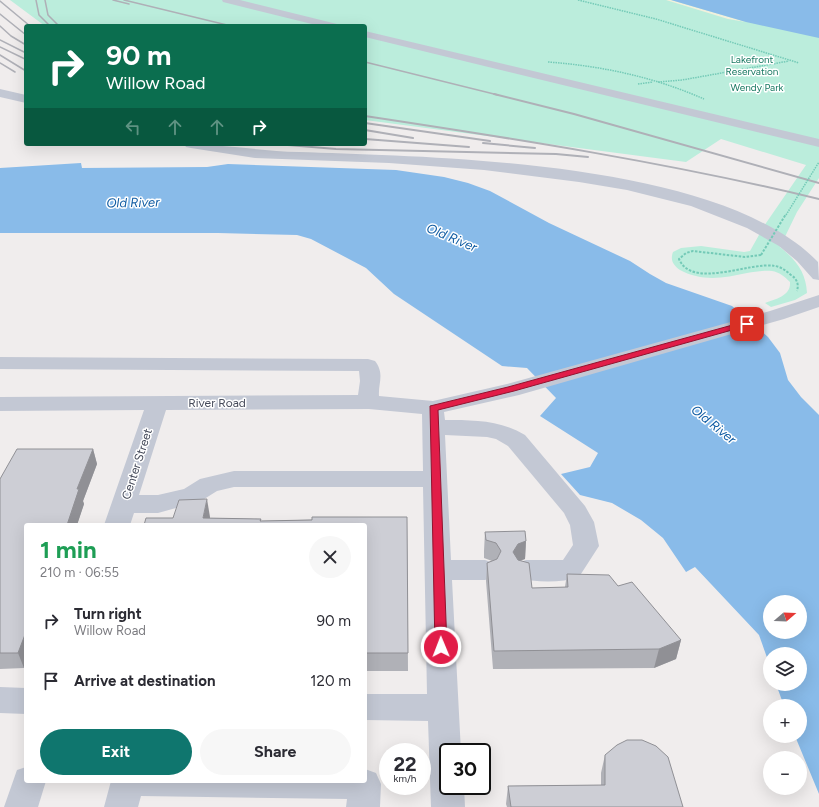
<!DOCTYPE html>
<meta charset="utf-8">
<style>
body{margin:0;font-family:Figtree,sans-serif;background:#f7f7f7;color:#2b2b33;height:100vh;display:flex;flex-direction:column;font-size:15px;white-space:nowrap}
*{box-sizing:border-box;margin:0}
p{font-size:13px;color:#7c7c81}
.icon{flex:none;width:22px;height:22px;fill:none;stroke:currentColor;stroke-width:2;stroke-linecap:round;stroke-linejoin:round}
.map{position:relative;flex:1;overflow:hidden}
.panel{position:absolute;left:24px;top:523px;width:343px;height:260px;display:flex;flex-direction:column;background:#fff;border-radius:4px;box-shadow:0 4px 16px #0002}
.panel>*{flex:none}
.top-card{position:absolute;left:24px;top:24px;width:343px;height:122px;border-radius:4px;box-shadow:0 4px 16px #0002;background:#0b6e4f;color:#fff;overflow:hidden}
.needle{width:26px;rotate:71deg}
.tools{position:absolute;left:763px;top:595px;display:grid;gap:8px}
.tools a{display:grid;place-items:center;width:44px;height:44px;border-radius:50%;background:#fff;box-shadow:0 4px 16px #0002;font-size:20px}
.speed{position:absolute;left:379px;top:743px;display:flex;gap:8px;font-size:20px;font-weight:700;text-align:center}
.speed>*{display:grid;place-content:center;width:52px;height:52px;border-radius:50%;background:#fff;box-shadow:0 4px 16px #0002;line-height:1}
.speed small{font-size:10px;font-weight:400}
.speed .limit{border:2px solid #111;border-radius:6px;background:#fff;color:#111}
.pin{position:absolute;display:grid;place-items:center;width:34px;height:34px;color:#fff;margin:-17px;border-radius:8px;box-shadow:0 2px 6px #0006}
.me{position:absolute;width:44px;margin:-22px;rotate:359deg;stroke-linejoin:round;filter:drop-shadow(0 0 3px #0008)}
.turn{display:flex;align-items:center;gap:14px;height:84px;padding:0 16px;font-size:18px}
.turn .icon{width:52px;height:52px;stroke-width:2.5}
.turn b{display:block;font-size:28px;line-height:34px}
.lanes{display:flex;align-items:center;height:38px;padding:0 16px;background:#0003;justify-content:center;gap:20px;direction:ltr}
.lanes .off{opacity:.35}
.round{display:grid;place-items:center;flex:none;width:42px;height:42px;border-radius:21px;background:#f7f7f7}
.head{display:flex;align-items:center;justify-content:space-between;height:68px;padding:0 16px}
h1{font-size:24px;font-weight:700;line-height:30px;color:#1e9e55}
.action{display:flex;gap:8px;margin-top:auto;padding:8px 16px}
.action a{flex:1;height:46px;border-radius:24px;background:#0f766e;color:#fff;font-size:16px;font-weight:700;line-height:46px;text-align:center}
.action a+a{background:#f7f7f7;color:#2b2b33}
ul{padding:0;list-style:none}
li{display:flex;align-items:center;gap:12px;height:60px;padding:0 16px}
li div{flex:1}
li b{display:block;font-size:15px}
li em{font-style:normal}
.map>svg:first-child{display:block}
</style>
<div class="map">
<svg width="819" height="807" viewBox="0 0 819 807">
<rect width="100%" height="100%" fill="#f0eded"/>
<path fill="#bbeddc" d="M10,0H819V178L797,212L780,247C796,260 806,272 807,293L795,300L771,307L765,303C776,299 791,296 790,282C785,277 779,272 772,271C764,270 755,272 747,273C724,278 702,282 680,270C673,265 670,260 673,252L681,248L701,246L744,252L750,251L764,226L806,165L721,139L686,162L365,120V26H45Z"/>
<polygon fill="#f1f0dd" points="666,0 671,0 746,22 728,19"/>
<g fill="#89bbe9" fill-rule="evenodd">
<polygon points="671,0 819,0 819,38 746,22"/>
<path d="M81,163L82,168L207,167L228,164L396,170L444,177L468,183L490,191L549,223L630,261L650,274L666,283L732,306L768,337L780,353L788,380L801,397L819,415V794L795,736H800V706H784L776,684H800V654H770V666L759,635L695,567L686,572L663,538L641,520L612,503L580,495L561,474L590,467L598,453L540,416L556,398L527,368L502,366L394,294L366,268L311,239L297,235L218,233H0V168ZM770,602H800V632H770Z"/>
</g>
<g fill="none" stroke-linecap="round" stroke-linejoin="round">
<g stroke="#74cab7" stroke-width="1.5" stroke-dasharray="1.5 1" stroke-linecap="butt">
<polyline points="578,0 656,19 799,63"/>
<path d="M548,62C602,66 654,77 704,99"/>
<polyline points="658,82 682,80 789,61"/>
<polyline points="638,84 653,82"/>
</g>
<path stroke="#74cab7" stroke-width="2" stroke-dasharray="2.5 1.5" stroke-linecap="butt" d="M761,255L745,257L693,251L686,253L679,259C692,290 751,261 775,266C782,267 786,271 791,275C797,279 799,284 797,291"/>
<g fill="#c3c8d4" fill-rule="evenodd">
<polygon points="222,0 240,0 337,24 338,26 320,26 223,2"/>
<polygon points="365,31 819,139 819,147 365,37"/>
<polygon points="0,89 26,95 26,103 0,97"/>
<path d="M184,144C222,144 260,151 299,152C436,157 719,160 818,262L819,280L813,279L797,261L779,246L747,228L691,206L627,190L579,182L484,170L389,163L255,158L191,148L186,147Z"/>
<path d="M819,295V307L784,319L519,395L444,412L445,420C472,420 501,420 525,435L585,506L594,522L599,546L579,577C561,583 535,583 517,577L513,570L517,563L526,560H563L573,545L570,525L564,513L508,446L496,439L487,437L445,435L451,560H485L494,563L498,570L494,577L485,580H452L461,752H448V786H464L465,807H431L428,721L365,720V694H427L423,487H234L217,491L201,501L158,513H134L130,525H104L144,410L0,411V397L358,395L360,381L359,371L0,369V357L368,359L375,361C385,374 378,383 379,396L433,401L507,384L770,311ZM369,409L422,414L423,471H234L200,479L184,489L158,495H139L166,410Z"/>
<polygon points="0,687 26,688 26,714 0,713"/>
<polygon points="26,767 26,781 46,781 38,807 4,807 17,770"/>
<polygon points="365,769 376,773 381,784 380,807 346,807 347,799 141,796 138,807 104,807 111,781 365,781"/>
</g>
<g stroke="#afb0b7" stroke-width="1.5">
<polyline points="36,0 39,15 50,26"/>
<polyline points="45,0 48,15 59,26"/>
<polyline points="113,0 129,4"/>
<polyline points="124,0 231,26"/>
<polyline points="0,1 30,26"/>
<polyline points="0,14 26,35"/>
<polyline points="0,26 11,36 26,45"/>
<polyline points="0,40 26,53"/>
<polyline points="0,47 25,59"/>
<polyline points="0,55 26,71"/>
<polyline points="365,62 498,95"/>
<polyline points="0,63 15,72"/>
</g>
<g stroke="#afb0b7" stroke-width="2">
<polyline points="494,94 574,114 819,183"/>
<path d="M365,116C517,139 670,163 819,199"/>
<polyline points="365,123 490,141"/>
<polyline points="365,130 413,138"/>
<polyline points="365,139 469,147"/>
<polyline points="483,143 535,148"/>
<polyline points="276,144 336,149 556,154 588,157"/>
</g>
<polyline stroke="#74cab7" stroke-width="1.5" stroke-dasharray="1.5 1" stroke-linecap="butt" points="786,215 819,162"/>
<polyline stroke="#74cab7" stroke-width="2" stroke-dasharray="2.5 1.5" stroke-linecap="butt" points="761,255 786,214"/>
</g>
<g fill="#b0b1b7">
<polygon points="93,449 97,464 83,501 84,504 77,525 26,525 24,668 0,669 0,479"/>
<polygon points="210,517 210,518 261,519 261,521 407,517 408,671 365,671 365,525 173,518"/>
<polygon points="485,532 526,541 525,559 520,561 532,588 565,587 567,574 618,586 681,640 676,659 654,668 493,669 486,581 487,563 492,561 484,558 484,551"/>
<polygon points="605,755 683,807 507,807 506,804 508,786 601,785 601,773"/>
</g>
<g fill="#909095">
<polygon points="93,449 97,464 83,501 84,504 77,525 67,525 77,489"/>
<polygon points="207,499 210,517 208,525 203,518"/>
<polygon points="526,541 525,559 516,562 513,552 518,544"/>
<polygon points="26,632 26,664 24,668 18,653"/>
<polygon points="681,640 676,659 654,668 659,649"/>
</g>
<g fill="#cdced5" stroke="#909095">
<polygon points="17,449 93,449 77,489 79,489 67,525 26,525 26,632 18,653 0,653 0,479"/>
<polygon points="207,499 203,518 261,519 260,521 312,520 312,517 407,517 408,653 365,653 365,525 144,525 146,518 173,518 179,500"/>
<polygon points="525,531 526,541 518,544 513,552 518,560 529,563 532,588 568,587 567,574 609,575 618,586 632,582 681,640 659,649 494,651 487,563 497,559 501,551 496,543 486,540 485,532"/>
<polygon points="627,740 642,740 656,746 668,757 683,807 511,807 508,786 605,785 605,755 617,745"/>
</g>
<polygon fill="#e11d48" stroke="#92132f" points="747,321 750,322 750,325 514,391 438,410 447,647 445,650 441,652 437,650 435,647 430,406 508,387"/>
<g text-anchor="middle" stroke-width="3" stroke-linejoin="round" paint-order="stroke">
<g font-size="10" fill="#197962" stroke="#fff">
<text x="752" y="63">Lakefront<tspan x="752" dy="12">Reservation</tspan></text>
<text x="757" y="91">Wendy Park</text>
</g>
<g font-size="12" fill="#464b5a" stroke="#fff">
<text x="217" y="407">River Road</text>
<text transform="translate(137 464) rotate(-72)" y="4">Center Street</text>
</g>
<g font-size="13" font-style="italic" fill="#105ca3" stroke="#fff">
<text transform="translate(133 202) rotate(-1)" y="5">Old River</text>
<text transform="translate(452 237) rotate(23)" y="5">Old River</text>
<text transform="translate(714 424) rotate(39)" y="5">Old River</text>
</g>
</g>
</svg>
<div class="tools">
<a><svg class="needle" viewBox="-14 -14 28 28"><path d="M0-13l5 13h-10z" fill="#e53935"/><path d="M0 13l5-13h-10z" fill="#7c7c81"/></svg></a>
<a><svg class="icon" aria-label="layers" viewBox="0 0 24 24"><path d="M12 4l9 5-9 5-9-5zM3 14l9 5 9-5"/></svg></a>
<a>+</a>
<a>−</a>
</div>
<div class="speed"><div>22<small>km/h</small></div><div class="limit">30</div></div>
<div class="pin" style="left:747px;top:324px;background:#d93025"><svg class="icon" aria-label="arrive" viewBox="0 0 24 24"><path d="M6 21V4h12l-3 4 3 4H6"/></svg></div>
<svg class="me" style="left:441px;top:647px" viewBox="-20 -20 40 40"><circle r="17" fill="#e11d48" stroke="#fff" stroke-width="3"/><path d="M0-11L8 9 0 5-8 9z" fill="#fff"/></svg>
<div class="top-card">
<div class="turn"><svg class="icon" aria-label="right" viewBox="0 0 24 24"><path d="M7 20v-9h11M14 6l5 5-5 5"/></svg><div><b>90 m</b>Willow Road</div></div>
<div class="lanes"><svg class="icon off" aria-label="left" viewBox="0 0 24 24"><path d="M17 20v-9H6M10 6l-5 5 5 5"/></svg><svg class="icon off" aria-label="ahead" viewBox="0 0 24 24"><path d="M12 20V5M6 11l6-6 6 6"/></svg><svg class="icon off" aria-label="ahead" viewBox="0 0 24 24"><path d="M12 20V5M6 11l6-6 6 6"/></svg><svg class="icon" aria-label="right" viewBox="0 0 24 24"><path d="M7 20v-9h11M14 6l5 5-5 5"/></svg></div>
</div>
<section class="panel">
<div class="head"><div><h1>1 min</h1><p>210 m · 06:55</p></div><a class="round"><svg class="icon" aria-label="close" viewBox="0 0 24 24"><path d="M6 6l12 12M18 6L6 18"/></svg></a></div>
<ul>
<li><svg class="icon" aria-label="right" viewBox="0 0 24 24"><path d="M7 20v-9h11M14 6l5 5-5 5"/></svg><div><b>Turn right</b><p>Willow Road</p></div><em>90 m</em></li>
<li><svg class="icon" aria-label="arrive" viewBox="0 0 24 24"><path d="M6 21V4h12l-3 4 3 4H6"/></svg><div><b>Arrive at destination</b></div><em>120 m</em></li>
</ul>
<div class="action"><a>Exit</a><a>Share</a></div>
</section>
</div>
